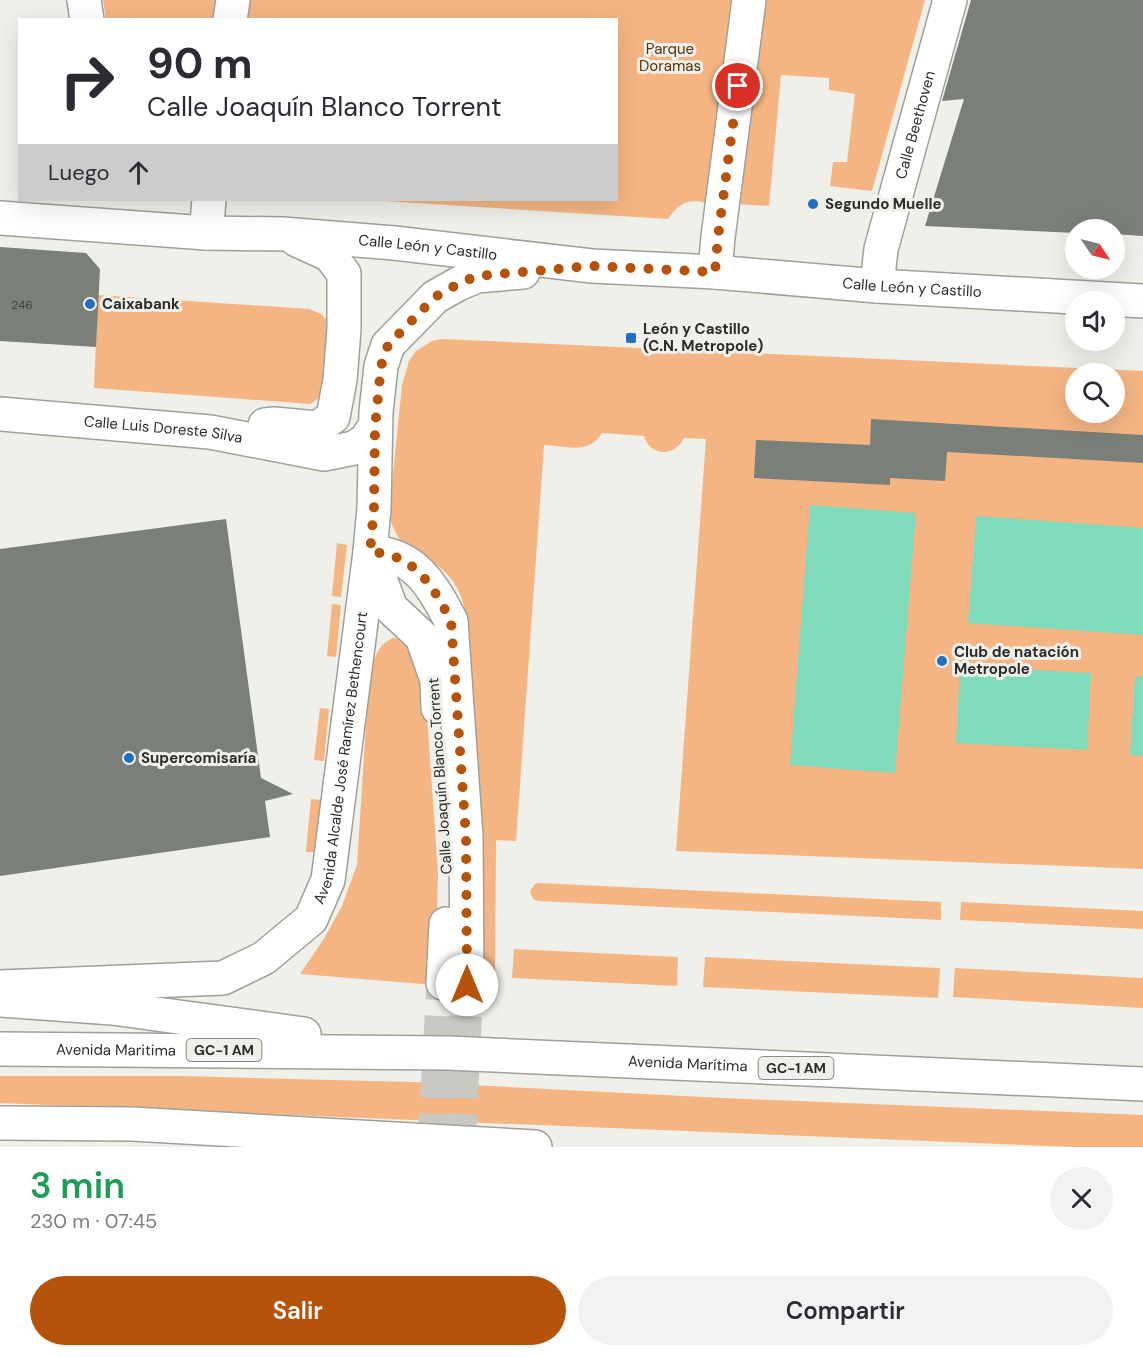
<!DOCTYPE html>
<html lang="es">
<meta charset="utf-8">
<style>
body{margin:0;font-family:"DM Sans",sans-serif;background:#f2f2f3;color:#2b2b33;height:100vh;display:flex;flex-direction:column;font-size:22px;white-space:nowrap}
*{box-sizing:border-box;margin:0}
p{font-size:20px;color:#7c7c81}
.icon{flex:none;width:33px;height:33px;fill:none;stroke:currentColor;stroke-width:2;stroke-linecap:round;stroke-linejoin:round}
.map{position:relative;height:1147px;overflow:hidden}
.sheet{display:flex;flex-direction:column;background:#fff;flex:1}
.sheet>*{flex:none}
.hud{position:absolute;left:18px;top:18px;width:600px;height:183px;border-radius:0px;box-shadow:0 6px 24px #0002;background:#fff;color:#2b2b33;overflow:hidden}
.needle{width:39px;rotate:125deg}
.tools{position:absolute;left:1065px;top:219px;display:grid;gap:12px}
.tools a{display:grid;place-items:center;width:60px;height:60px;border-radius:50%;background:#fff;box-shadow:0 6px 24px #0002;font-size:30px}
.pin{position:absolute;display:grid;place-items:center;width:51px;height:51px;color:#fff;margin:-26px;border:3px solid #fff;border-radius:50%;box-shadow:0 2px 6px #0007}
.me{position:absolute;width:66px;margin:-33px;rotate:0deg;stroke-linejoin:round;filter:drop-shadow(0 0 4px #0008)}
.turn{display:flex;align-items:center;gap:21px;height:126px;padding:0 30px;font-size:27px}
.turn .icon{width:78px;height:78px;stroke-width:2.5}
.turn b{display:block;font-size:42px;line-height:51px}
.then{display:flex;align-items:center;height:57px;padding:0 30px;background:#0003;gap:12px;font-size:22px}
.round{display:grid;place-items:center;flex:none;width:63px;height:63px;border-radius:32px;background:#f2f2f3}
.headline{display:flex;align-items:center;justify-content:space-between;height:102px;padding:0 30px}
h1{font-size:36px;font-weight:600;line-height:45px;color:#1e9e55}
.primary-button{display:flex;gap:12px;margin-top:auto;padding:12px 30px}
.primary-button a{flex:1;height:69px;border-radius:36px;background:#b45309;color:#fff;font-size:24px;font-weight:600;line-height:69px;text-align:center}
.primary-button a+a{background:#f2f2f3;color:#2b2b33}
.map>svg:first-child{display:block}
</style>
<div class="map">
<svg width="1143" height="1147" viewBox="0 0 1143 1147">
<rect width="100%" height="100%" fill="#eff0e9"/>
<g fill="#f4b583" fill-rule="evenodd">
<path d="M103,0H731L706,203C688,198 678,204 668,219L367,200H616V20H106Z"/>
<polygon points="762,0 925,0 872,191 830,186 833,162 847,162 855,94 829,90 829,78 781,75 769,206 735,204"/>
<polygon points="98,295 309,309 321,314 330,323 323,393 319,398 310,404 94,388"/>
<path d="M442,339L1143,371V869L676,851L706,439L684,438C675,457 650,457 644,436L602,433C589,455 566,446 544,445L516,841L496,840L495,979H478L481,867L469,633C466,610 462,589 445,572C420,548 397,554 389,513L402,385L409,361L416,351L432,341ZM1076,374H1114V412H1076Z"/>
<polygon points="337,543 347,545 341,597 332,596"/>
<polygon points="332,604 341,605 336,657 327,656"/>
<path d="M393,638L402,639L423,659L438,872L435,985L300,974L325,937L342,906L357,865L369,677C374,660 376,646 393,638Z"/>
<polygon points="320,708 329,709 324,761 314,760"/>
<polygon points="311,799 321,800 315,852 306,852"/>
<polygon points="539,883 941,902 941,920 538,901 533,899 530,891 535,884"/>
<polygon points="961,902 1143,911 1143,929 960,920"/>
<polygon points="514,949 678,957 677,986 512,978"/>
<polygon points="705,957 940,968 938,998 703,987"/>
<polygon points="955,968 1143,978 1143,1008 953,997"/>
<polygon points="0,1076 180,1076 413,1082 723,1098 1143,1115 1143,1147 1073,1147 0,1103"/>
</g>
<g fill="#7fdbbc">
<polygon points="810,505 916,513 895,773 790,765"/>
<polygon points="976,516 1143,528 1143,635 968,623"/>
<polygon points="960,666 1091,673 1087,750 956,743"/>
<polygon points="1135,676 1143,677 1143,756 1130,755"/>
</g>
<g fill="#7a7f79">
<polygon points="971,0 1143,0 1143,236 1114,234 1114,230 1076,230 1076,233 925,226 964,99 942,101"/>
<polygon points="0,247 86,253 100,269 96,347 0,341"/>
<polygon points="871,419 1143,435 1143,463 947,452 945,481 890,478 890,485 754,478 756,440 870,445"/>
<polygon points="226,519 261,778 293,794 265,801 270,837 0,876 0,549"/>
</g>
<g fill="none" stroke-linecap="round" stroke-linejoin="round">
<g stroke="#c8c9c3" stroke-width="33" stroke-dasharray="33 16" stroke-linecap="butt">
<polyline points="434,1147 443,983"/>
<polyline points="459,1147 467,985"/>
</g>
<defs>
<g id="minor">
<polyline points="84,0 87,20"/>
<polyline points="230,20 233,0"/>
<path id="s1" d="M0,218L206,233L283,234L394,243L592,266L715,272L877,286L1143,301"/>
<polyline points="206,233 209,200"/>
<polyline points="715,272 718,237 749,0"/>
<path id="s2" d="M877,286L881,249L950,0"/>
<path id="s3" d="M0,414L210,432L324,454L354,448L365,441L374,428"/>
<polyline points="265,425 274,424 317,428 333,417 340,380 344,329 344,274 330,255 297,240"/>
<path d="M370,552C415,554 432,585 451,621L466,837L467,985"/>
<polyline points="372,557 391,608 422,637 437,680 438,708"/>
<polyline points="443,983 446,924"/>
<path id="s4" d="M0,987L223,978L264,958L311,919L328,880L370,552L374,508L376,412L381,366L388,345L435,297L458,284L477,276L523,272"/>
</g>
<g id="highway">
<polyline points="0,1000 112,1008 304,1034"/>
<path id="s5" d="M0,1049L448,1053L1143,1084"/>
<polyline points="0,1123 132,1124 535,1147"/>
</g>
</defs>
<use href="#minor" stroke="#9fa099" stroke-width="36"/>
<use href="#highway" stroke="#9fa099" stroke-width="36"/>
<use href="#minor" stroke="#fff" stroke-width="33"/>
<use href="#highway" stroke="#fff" stroke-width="33"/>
</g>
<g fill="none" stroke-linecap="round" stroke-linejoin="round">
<path stroke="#b45309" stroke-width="10" stroke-dasharray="0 18" d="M467,985L466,837L451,621C432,585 415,554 370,552L374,508L375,428L381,366L388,345L435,297L458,284L477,276L592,266L715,272L718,237L738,86"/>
</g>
<g fill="#216fbe" stroke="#eff0e9" stroke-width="2">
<circle cx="813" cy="204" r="6"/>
<circle cx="90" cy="304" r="6"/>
<rect x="625" y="332" width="12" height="12" rx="3"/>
<circle cx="942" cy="661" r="6"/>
<circle cx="129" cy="758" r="6"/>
</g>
<g text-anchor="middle" stroke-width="6" stroke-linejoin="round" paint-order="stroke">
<g font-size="12" fill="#3f403d">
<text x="22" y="309">246</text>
</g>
<g fill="#eff0e9" stroke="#666663" stroke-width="1.5">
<rect x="186.5" y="1039" width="75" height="22" rx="4.5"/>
<rect x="758.5" y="1057" width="75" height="22" rx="4.5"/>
</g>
<g font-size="14" font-weight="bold" fill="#2b2b29">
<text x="224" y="1055">GC-1 AM</text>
<text x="796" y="1073">GC-1 AM</text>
</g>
<g font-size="15" fill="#583007" stroke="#eff0e9">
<text x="670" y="54">Parque<tspan x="670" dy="17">Doramas</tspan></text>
</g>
<g font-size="15" fill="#2b2b29" stroke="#eff0e9">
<text dy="5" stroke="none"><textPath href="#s2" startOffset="166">Calle Beethoven</textPath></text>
<text dy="5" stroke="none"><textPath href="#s1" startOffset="429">Calle León y Castillo</textPath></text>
<text dy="5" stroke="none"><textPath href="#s1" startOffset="915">Calle León y Castillo</textPath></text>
<text dy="5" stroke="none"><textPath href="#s3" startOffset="164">Calle Luis Doreste Silva</textPath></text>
<text dy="5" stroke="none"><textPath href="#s4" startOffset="495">Avenida Alcalde José Ramírez Bethencourt</textPath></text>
<text transform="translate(440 776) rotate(-94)" y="5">Calle Joaquín Blanco Torrent</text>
<text dy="5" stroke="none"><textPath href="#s5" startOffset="116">Avenida Maritima</textPath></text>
<text dy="5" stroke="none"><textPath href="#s5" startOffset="688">Avenida Marítima</textPath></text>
</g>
<g font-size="15" font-weight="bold" fill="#2b2b29" stroke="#eff0e9" text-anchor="start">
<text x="825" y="209">Segundo Muelle</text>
<text x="102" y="309">Caixabank</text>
<text x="643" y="334">León y Castillo<tspan x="643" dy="17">(C.N. Metropole)</tspan></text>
<text x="954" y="657">Club de natación<tspan x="954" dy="17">Metropole</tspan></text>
<text x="141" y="763">Supercomisaría</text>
</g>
</g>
</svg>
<div class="tools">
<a><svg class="needle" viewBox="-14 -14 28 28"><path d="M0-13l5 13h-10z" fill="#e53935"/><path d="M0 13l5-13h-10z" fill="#7c7c81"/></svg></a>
<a><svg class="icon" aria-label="sound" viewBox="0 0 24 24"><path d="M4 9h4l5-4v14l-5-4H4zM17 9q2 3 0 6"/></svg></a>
<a><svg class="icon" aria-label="search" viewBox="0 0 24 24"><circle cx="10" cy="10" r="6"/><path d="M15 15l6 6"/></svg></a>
</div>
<div class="pin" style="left:738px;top:86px;background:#d93025"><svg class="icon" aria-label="arrive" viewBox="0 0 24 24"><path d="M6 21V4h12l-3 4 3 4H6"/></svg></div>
<svg class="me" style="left:467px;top:985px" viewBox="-20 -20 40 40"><circle r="19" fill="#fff"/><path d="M0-13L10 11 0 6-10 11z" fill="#b45309"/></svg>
<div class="hud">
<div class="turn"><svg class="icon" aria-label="right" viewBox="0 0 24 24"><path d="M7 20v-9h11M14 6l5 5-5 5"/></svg><div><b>90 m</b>Calle Joaquín Blanco Torrent</div></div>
<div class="then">Luego<svg class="icon" aria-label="ahead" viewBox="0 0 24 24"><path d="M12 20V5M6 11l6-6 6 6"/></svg></div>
</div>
</div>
<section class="sheet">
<div class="headline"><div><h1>3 min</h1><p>230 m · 07:45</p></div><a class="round"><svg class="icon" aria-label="close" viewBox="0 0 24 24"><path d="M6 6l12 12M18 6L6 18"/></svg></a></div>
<div class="primary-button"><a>Salir</a><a>Compartir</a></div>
</section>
